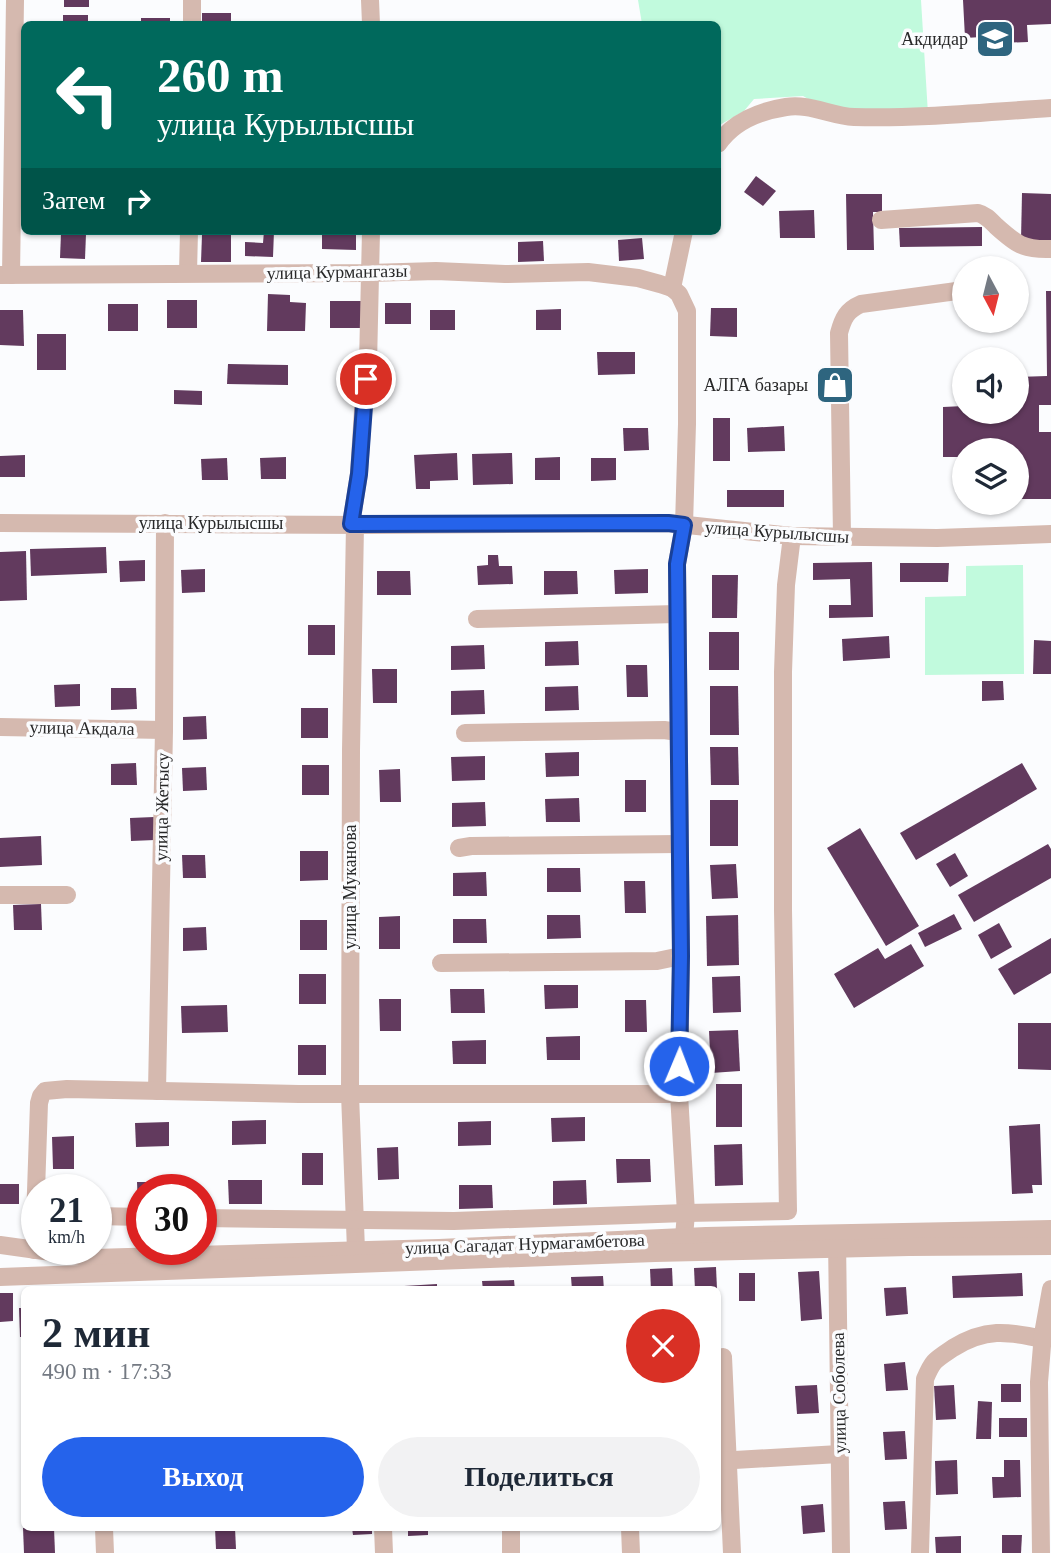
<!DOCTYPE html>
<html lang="ru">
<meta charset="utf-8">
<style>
body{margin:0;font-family:"Times New Roman",serif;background:#f2f2f3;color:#1f2937;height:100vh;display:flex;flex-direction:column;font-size:26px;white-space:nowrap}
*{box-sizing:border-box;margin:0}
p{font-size:23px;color:#747a83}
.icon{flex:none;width:38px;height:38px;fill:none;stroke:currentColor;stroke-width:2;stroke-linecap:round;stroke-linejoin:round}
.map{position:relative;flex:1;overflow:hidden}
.sheet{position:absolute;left:21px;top:1286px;width:700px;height:245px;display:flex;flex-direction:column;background:#fff;border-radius:10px;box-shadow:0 2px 5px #0004}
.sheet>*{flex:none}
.guide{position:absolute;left:21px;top:21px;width:700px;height:214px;border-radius:10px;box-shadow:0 2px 5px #0004;background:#00695c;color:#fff;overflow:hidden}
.needle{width:46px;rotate:173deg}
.tools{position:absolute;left:952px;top:256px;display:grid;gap:14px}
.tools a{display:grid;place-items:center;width:77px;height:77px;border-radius:50%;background:#fff;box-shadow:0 2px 5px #0004;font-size:35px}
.speed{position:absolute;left:21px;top:1174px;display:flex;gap:14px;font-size:35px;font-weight:700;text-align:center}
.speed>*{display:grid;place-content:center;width:91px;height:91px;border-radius:50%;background:#fff;box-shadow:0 2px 5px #0004;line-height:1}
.speed small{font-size:18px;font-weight:400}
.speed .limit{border:10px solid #d22;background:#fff;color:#111}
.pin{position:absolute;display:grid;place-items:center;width:60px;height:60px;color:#fff;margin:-30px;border:4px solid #fff;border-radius:50%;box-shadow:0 2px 7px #0007}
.me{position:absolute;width:77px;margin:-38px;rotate:1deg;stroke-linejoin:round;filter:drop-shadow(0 0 5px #0008)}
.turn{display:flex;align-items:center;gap:24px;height:147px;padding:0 21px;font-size:32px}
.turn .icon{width:91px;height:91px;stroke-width:2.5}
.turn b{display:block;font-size:49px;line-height:60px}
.then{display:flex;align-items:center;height:66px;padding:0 21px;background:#0003;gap:14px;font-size:26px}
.round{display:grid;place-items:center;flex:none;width:74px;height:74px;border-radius:37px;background:#f2f2f3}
.headline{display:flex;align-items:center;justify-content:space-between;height:119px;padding:0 21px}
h1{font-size:42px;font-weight:600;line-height:52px}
.cta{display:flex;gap:14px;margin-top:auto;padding:14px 21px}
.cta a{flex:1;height:80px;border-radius:42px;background:#2563eb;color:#fff;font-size:28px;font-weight:600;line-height:80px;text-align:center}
.cta a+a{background:#f2f2f3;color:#1f2937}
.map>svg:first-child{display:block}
</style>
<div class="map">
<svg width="1051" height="1553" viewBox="0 0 1051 1553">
<rect width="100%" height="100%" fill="#fbfcfe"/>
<g fill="#c1fadd">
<polygon points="638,0 921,0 928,114 829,111 803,96 754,99 744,111 718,126 718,24 642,24"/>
<polygon points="1023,565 1024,674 925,675 925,597 966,596 966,566"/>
</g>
<g fill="#623a5e">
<rect x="64" y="0" width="25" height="7"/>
<polygon points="963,0 1051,0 1051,24 1027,25 1028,42 998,43 998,36 965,38"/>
<rect x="202" y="13" width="29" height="11"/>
<rect x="63" y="15" width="25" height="9"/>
<rect x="141" y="18" width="29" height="6"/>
<polygon points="756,176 776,191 763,206 744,192"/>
<polygon points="1022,193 1051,194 1051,241 1021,240"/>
<polygon points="846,194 882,194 882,212 873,212 874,250 847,250"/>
<polygon points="814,210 815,238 780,238 779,211"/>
<polygon points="982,227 982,246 900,247 899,228"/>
<polygon points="264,231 274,231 273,257 245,256 245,242 263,243"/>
<polygon points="322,231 356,231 356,250 322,249"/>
<polygon points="61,233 86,234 85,259 60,258"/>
<polygon points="202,235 231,235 231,262 201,262"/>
<polygon points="642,238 644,259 619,261 618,240"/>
<polygon points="543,241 544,261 518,262 518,242"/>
<polygon points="1046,291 1051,291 1051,405 1039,405 1039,432 1051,432 1051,499 1017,499 1017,450 964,450 964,457 943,457 943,407 964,406 964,411 1017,411 1017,377 1047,376"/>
<polygon points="268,294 290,295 290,302 306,303 305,331 267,331"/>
<rect x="167" y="300" width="30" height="28"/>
<polygon points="330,301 362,301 363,328 330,328"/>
<rect x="385" y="303" width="26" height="21"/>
<rect x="108" y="304" width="30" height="27"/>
<polygon points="711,308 737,308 737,337 710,336"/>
<polygon points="561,309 561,330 536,330 536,310"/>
<polygon points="0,310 23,310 24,346 0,345"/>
<rect x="430" y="310" width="25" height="20"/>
<rect x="37" y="334" width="29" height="36"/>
<polygon points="597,352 635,352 635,374 598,375"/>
<polygon points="228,364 288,365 288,385 227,384"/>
<polygon points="174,390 202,391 202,405 174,404"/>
<rect x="713" y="418" width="17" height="43"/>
<polygon points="784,426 785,451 748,452 747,428"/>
<polygon points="623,428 648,428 649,450 624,451"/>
<polygon points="457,453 458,480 430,481 430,489 416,489 414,455"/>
<polygon points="512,453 513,484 473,485 472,454"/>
<polygon points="25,455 25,477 0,477 0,456"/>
<polygon points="286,457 286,479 261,479 260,458"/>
<polygon points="560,457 560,480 535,480 535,458"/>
<polygon points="227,458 228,480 202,480 201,459"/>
<polygon points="591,458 616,458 616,480 591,481"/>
<rect x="727" y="490" width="57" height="17"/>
<polygon points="106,547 107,573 31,576 30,549"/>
<polygon points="26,551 27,600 0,601 0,552"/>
<polygon points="488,555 498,555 499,566 512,566 513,584 478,585 477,566 488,565"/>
<polygon points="145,560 145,581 120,582 119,561"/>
<polygon points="872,562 873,617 829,618 829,605 851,605 850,579 813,580 813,563"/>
<polygon points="900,563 949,563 948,582 900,582"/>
<polygon points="205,569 205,592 182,593 181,570"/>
<polygon points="648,569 648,593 615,594 614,570"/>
<polygon points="377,571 410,571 411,595 377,595"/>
<polygon points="544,571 577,571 578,594 544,595"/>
<polygon points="712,575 738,575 737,618 712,618"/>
<rect x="308" y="625" width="27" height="30"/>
<rect x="709" y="632" width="30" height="38"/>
<polygon points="889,636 890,658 843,661 842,639"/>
<polygon points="1034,640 1051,641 1051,674 1033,674"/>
<polygon points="578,641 579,665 545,666 545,642"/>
<polygon points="484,645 485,669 451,670 451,646"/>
<polygon points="626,665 647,665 648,697 627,697"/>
<polygon points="372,669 397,669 397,703 373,703"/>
<polygon points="982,681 1003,681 1004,700 982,701"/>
<polygon points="80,684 80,706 55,707 54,685"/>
<polygon points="578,686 579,710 545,711 545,687"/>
<polygon points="710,686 738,686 739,735 710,735"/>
<polygon points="111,688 136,688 137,709 111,710"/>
<polygon points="484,690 485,714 451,715 451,691"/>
<rect x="301" y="708" width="27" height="30"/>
<polygon points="206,716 207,739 183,740 183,717"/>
<polygon points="710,747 738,747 739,785 711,785"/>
<polygon points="579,752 579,776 546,777 545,753"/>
<polygon points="485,756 485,780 452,781 451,757"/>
<polygon points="136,763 137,785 111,785 111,764"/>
<polygon points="1022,763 1037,789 916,860 900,833"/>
<rect x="302" y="765" width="27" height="30"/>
<polygon points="206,767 207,790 183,791 182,768"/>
<polygon points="400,769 401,802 380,802 379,770"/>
<rect x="625" y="780" width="21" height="32"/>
<polygon points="579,798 580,822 546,822 545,799"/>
<rect x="710" y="800" width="28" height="46"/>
<polygon points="485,802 486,826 452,827 452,803"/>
<polygon points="154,817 155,840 131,841 130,818"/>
<polygon points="860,828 919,926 886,946 827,848"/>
<polygon points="41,836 42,865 0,867 0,838"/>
<polygon points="1048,844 1051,849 1051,878 974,922 958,895"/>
<polygon points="300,851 328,851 328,880 300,881"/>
<polygon points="955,853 968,876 950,887 936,864"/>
<polygon points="182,855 205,855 206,878 183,878"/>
<polygon points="736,864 738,898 712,899 710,865"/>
<polygon points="547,868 580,868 581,892 547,892"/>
<polygon points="486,872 487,896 453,896 453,873"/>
<polygon points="624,881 645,881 646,913 625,913"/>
<polygon points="41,904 42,930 14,930 13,905"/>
<polygon points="954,914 962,929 925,947 918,933"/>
<polygon points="547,915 580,915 581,938 547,939"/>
<polygon points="738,915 739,965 707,966 706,916"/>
<polygon points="400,916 400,949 379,949 379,917"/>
<polygon points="453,919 486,919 487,943 453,943"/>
<rect x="300" y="920" width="27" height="30"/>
<polygon points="999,923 1012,947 991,959 978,935"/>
<polygon points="206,927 207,950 183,951 183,928"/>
<polygon points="1051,938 1051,973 1014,995 998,969"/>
<polygon points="911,944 924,966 854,1008 834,974 878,948 885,959"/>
<rect x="299" y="974" width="27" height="30"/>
<polygon points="740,976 741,1012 713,1013 712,977"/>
<polygon points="544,985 578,985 578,1008 545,1009"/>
<polygon points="450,989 484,989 485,1013 451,1013"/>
<polygon points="379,999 401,999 401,1031 380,1031"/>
<polygon points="625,1000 646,1000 647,1032 625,1032"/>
<polygon points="227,1005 228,1032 182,1033 181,1006"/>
<polygon points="1018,1023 1051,1023 1051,1070 1018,1069"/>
<polygon points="738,1030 740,1071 711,1073 709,1031"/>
<polygon points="580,1036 580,1060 547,1060 546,1037"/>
<polygon points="486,1040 486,1064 453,1064 452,1041"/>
<rect x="298" y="1045" width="28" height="30"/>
<rect x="716" y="1084" width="26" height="43"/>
<polygon points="585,1117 585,1141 552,1142 551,1118"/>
<polygon points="266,1120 266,1144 232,1145 232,1121"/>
<polygon points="491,1121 491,1145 458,1146 458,1122"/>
<polygon points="169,1122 169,1146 136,1147 135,1123"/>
<polygon points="1040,1124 1042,1185 1032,1185 1033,1193 1012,1194 1009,1126"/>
<polygon points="74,1136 74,1169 53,1169 52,1137"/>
<polygon points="742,1144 743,1185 715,1186 714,1145"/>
<polygon points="398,1147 399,1179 378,1180 377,1148"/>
<rect x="302" y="1153" width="21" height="32"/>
<polygon points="616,1159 650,1159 651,1182 617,1183"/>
<polygon points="228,1180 262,1180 262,1204 229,1204"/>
<polygon points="586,1180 587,1204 553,1205 553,1181"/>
<polygon points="137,1182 171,1182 171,1190 142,1190 142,1206 138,1206"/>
<rect x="0" y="1184" width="19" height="20"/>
<polygon points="459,1185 492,1185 493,1208 459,1209"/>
<polygon points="716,1267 717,1289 695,1290 694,1268"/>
<polygon points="672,1268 673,1290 651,1290 650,1269"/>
<polygon points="819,1271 822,1319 801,1321 798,1272"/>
<rect x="739" y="1273" width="16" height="28"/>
<polygon points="1022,1273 1023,1296 953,1298 952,1276"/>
<polygon points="603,1276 604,1290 572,1290 571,1277"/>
<polygon points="514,1280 515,1290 483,1290 482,1281"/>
<polygon points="437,1284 437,1290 405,1290 404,1286"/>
<polygon points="906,1287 908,1314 886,1316 884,1288"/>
<polygon points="0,1293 13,1293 13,1321 0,1322"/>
<polygon points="19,1308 24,1308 24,1337 20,1337"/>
<polygon points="905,1362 908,1390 886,1391 884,1364"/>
<rect x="1001" y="1384" width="20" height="18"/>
<polygon points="817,1385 819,1413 797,1414 795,1386"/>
<polygon points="954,1385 956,1419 936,1420 934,1386"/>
<polygon points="978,1401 992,1402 991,1439 976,1439"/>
<rect x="999" y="1418" width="28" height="19"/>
<polygon points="905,1431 907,1459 885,1460 883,1432"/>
<polygon points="957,1460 958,1494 936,1495 935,1461"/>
<polygon points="1004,1460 1020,1460 1021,1497 993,1498 992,1477 1004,1477"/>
<polygon points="905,1501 907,1529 885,1530 883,1502"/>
<polygon points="823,1504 825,1532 803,1534 801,1506"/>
<polygon points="23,1528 54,1528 55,1553 24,1553"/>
<polygon points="215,1528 235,1528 236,1549 216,1549"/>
<polygon points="352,1528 372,1528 372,1534 353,1535"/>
<polygon points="408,1528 428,1528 428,1535 408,1536"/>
<polygon points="1002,1535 1022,1535 1021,1553 1002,1553"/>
<polygon points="961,1536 961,1553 936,1553 935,1537"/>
</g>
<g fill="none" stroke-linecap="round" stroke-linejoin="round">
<g stroke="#d5b9af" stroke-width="18">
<polyline points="370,0 371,24"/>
<polyline points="192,24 192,0"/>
<path d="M718,144C733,122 760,111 786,107C809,103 831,116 854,117C919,119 986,112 1051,108"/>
<path d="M881,220L978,213C986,215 990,220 996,226C1016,244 1023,250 1051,249"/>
<polyline points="188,273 189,231"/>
<polyline points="0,275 369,273 436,271 505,274 588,272 638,278 660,284 672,288 679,294 687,311 687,424 684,525 677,564 681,956 679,1094 686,1213 684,1237"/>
<polyline points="11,275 15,0"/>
<polyline points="672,288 684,231"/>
<polyline points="0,523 368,525 668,523 792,536 937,538 1051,534"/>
<polyline points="351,524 359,474 364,394 368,364 371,231"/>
<polyline points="355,525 351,750 350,1094 356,1250"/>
<path d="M842,537L839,333C843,318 847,310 861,304L964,290"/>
<polyline points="477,619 677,614"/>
<polyline points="0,727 164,730"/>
<polyline points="465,733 664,730 678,732"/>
<polyline points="459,848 471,846 679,844"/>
<polyline points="0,895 67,895"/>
<polyline points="441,963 657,961 681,956"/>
<polyline points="157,1091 164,730 165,523"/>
<polyline points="96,1216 142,1217"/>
<polyline points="201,1218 454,1221 686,1213 788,1211 783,910 783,672 786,585 792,536"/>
<polyline points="837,1238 841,1553"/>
<polyline points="0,1245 94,1258 439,1248 706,1236 1051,1229"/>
<polyline points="34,1250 39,1103 41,1096 45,1091 67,1089 299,1094 679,1094"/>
<polyline points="0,1277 655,1253 909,1247 1051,1246"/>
<polyline points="718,1358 723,1357 732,1553"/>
<polyline points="718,1461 839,1454"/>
<polyline points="104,1528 105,1553"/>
<polyline points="383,1528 384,1553"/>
<polyline points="511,1528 511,1553"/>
<polyline points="630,1528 631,1553"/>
<path d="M920,1553L925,1379C933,1360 935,1360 953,1348C985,1328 1007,1331 1043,1339"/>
<polyline points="1041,1553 1039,1382 1043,1334 1051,1289"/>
</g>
</g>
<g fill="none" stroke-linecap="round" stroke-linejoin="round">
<defs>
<polyline id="route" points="366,379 359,474 351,524 668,523 684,525 677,564 681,956 679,1066"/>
</defs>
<use href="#route" stroke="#184099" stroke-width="18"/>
<use href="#route" stroke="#2563eb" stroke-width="12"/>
</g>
<defs>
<symbol id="school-square" viewBox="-11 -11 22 22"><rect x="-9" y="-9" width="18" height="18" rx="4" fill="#2e657f" stroke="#fbfcfe"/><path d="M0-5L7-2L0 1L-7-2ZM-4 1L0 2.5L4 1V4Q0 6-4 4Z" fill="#fff"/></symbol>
<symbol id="shop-square" viewBox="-11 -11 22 22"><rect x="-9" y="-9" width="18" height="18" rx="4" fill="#2e657f" stroke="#fbfcfe"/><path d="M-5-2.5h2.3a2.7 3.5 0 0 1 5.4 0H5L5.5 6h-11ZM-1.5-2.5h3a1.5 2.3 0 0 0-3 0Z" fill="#fff"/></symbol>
</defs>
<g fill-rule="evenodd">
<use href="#school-square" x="973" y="17" width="44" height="44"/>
<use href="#shop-square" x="813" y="363" width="44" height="44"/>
</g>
<g text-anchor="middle" stroke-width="7" stroke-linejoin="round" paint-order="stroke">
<g font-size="18" fill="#282829" stroke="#fbfcfe" text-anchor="end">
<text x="968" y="45">Акдидар</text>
<text x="808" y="391">АЛГА базары</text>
</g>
<g font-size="18" fill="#282829" stroke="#fbfcfe">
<text transform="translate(337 272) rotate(-1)" y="6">улица Курмангазы</text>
<text x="211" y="529">улица Курылысшы</text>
<text transform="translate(777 532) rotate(4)" y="6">улица Курылысшы</text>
<text transform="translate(82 728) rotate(1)" y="6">улица Акдала</text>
<text transform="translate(162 807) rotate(-89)" y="6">улица Жетысу</text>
<text transform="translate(350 887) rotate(-90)" y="6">улица Муканова</text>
<text transform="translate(525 1244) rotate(-2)" y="6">улица Сагадат Нурмагамбетова</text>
<text transform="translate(839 1393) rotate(-91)" y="6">улица Соболева</text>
</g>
</g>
</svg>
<div class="tools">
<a><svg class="needle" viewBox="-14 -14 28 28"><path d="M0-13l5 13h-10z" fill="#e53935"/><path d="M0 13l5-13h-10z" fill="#747a83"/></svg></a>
<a><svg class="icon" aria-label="sound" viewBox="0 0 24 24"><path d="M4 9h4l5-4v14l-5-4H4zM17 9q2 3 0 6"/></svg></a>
<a><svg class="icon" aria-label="layers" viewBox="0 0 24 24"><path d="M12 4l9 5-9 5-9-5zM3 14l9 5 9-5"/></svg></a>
</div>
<div class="speed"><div>21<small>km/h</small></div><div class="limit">30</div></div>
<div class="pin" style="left:366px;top:379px;background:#d93025"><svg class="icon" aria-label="arrive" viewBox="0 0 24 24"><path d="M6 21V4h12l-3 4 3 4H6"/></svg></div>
<svg class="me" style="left:679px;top:1066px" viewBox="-20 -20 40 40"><circle r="17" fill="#2563eb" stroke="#fff" stroke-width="3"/><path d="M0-11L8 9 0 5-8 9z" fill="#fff"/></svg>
<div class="guide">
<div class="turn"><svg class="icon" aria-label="left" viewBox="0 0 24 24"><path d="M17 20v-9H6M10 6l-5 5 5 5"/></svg><div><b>260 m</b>улица Курылысшы</div></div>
<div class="then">Затем<svg class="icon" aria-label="right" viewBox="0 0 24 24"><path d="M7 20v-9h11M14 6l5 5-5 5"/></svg></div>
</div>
<section class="sheet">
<div class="headline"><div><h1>2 мин</h1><p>490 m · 17:33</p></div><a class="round" style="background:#d93025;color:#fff"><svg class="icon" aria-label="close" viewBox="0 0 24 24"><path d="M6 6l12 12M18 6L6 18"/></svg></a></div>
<div class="cta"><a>Выход</a><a>Поделиться</a></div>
</section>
</div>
